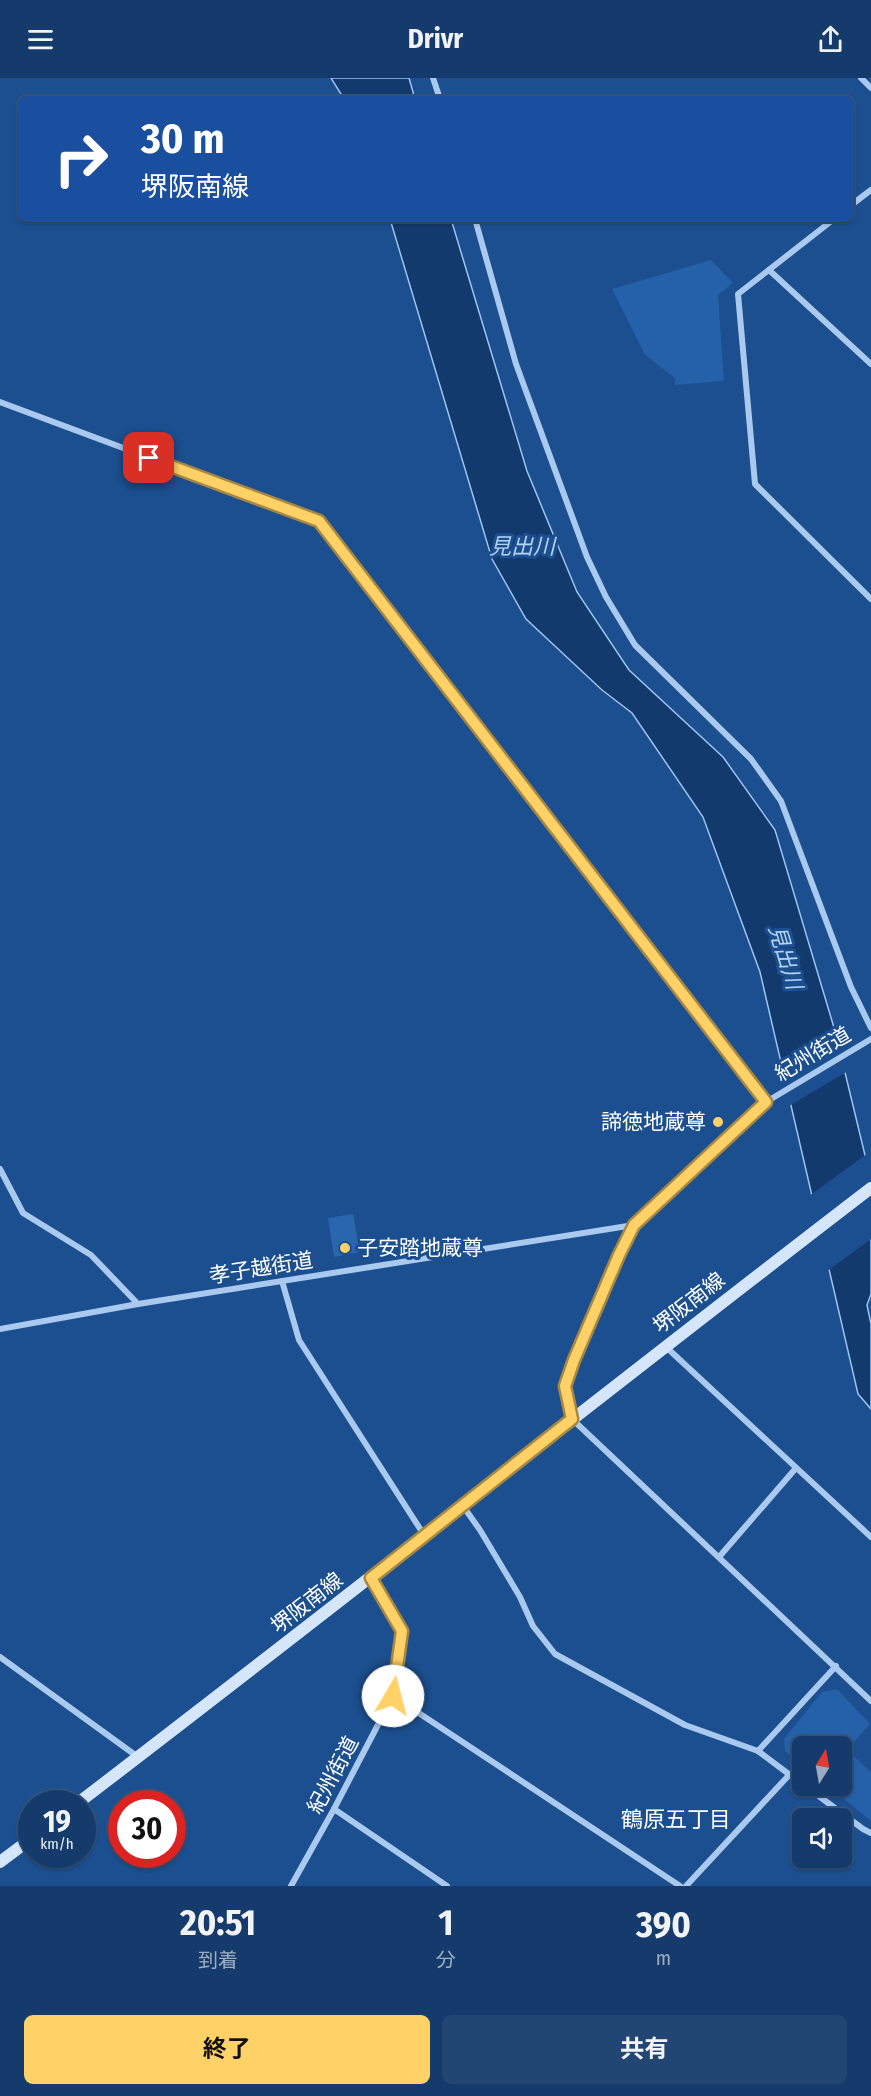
<!DOCTYPE html>
<html lang="ja">
<meta charset="utf-8">
<style>
body{margin:0;font-family:"Fira Sans Condensed","Noto Sans JP",sans-serif;background:#214673;color:#f1f3f6;height:100vh;display:flex;flex-direction:column;font-size:22px;white-space:nowrap}
*{box-sizing:border-box;margin:0}
p{font-size:20px;color:#9dadc1}
.icon{flex:none;width:33px;height:33px;fill:none;stroke:currentColor;stroke-width:2;stroke-linecap:round;stroke-linejoin:round}
.map{position:relative;height:1808px;overflow:hidden}
.details{display:flex;flex-direction:column;background:#143b6b;flex:1}
.details>*{flex:none}
.banner{position:absolute;left:18px;top:18px;width:836px;height:126px;border-radius:9px;box-shadow:0 2px 4px #0004,0 0 0 2px #33557e;background:#1a4fa0;color:#fff;overflow:hidden}
.needle{width:39px;rotate:11deg}
.buttons{position:absolute;left:792px;top:1658px;display:grid;gap:12px}
.buttons a{display:grid;place-items:center;width:60px;height:60px;border-radius:9px;background:#143b6b;box-shadow:0 2px 4px #0004,0 0 0 2px #33557e;font-size:30px}
.speed{position:absolute;left:18px;top:1712px;display:flex;gap:12px;font-size:30px;font-weight:700;text-align:center}
.speed>*{display:grid;place-content:center;width:78px;height:78px;border-radius:50%;background:#143b6b;box-shadow:0 2px 4px #0004,0 0 0 2px #33557e;line-height:1}
.speed small{font-size:15px;font-weight:400}
.speed .limit{border:9px solid #d22;background:#fff;color:#111}
.pin{position:absolute;display:grid;place-items:center;width:51px;height:51px;color:#fff;margin:-26px;border-radius:12px;box-shadow:0 3px 9px #0006}
.me{position:absolute;width:66px;margin:-33px;rotate:8deg;stroke-linejoin:round;filter:drop-shadow(0 0 4px #0008)}
.turn{display:flex;align-items:center;gap:21px;height:126px;padding:0 24px;font-size:27px}
.turn .icon{width:78px;height:78px;stroke-width:2.5}
.turn b{display:block;font-size:42px;line-height:51px}
.eta{display:flex;justify-content:space-evenly;align-items:center;height:102px;text-align:center}
.eta b{font-size:36px;font-weight:700;line-height:42px}
.action{display:flex;gap:12px;margin-top:auto;padding:12px 24px}
.action a{flex:1;height:69px;border-radius:9px;background:#ffd166;color:#111;font-size:24px;font-weight:700;line-height:69px;text-align:center}
.action a+a{background:#214673;color:#f1f3f6}
header{display:flex;justify-content:space-between;align-items:center;height:78px;padding:0 24px;background:#143b6b;font-size:27px;font-weight:700}
.map>svg:first-child{display:block}
</style>
<header><svg class="icon" aria-label="menu" viewBox="0 0 24 24"><path d="M4 6h16M4 12h16M4 18h16"/></svg>Drivr<svg class="icon" aria-label="share" viewBox="0 0 24 24"><path d="M12 15V3M7 8l5-5 5 5M5 13v7h14v-7"/></svg></header>
<div class="map">
<svg width="871" height="1808" viewBox="0 0 871 1808">
<rect width="100%" height="100%" fill="#1b4f8f"/>
<g fill="#2461a8">
<polygon points="711,182 733,205 718,217 724,303 675,307 675,300 645,277 612,211"/>
<polygon points="837,1611 870,1646 847,1672 871,1694 871,1743 827,1707 842,1707 842,1668 802,1668 802,1687 785,1673 784,1661 822,1614"/>
</g>
<g fill="#123a6d" stroke="#9cc4f0" stroke-width="1.5">
<polygon points="331,0 409,0 415,21 344,21"/>
<polygon points="390,141 451,141 527,393 577,514 629,592 723,679 775,752 835,953 871,1102 871,1216 867,1227 871,1246 871,1331 858,1316 760,894 703,739 632,635 602,612 526,541 492,481"/>
</g>
<g fill="#1b4f8f">
<polygon points="841,966 848,993 789,1028 782,999"/>
<polygon points="868,1075 871,1089 871,1161 826,1194 809,1118"/>
</g>
<polygon fill="#2a66ad" points="353,1136 360,1174 334,1179 328,1140"/>
<g fill="none" stroke-linecap="round" stroke-linejoin="round">
<g stroke="#a9c9ee" stroke-width="6">
<polyline points="433,0 440,21"/>
<polyline points="861,0 871,10"/>
<polyline points="850,128 871,112"/>
<polyline points="475,141 516,286 587,479 606,519 635,567 751,681 781,723 851,909 871,950"/>
<polyline points="834,141 738,216 755,406 871,521"/>
<polyline points="769,192 871,286"/>
<polyline points="0,324 319,443 766,1024"/>
<polyline points="871,961 766,1024 634,1147 619,1177 574,1282 565,1308 572,1341 871,1623"/>
<polyline points="0,1091 23,1135 91,1177 138,1226"/>
<polyline points="282,1203 299,1262 424,1457"/>
<polyline points="0,1251 138,1226 634,1147"/>
<polyline points="666,1269 871,1459"/>
<polyline points="463,1428 480,1452 520,1519 533,1548 555,1576 685,1647 758,1673 802,1706"/>
<polyline points="719,1479 796,1390"/>
<polyline points="0,1579 138,1679"/>
<polyline points="393,1618 680,1808"/>
<polyline points="758,1673 836,1588"/>
<polyline points="804,1707 863,1751 871,1755"/>
<polyline points="334,1731 447,1808"/>
<polyline points="291,1808 334,1731 393,1618 402,1553 371,1500"/>
<polyline points="686,1808 790,1696"/>
</g>
<g stroke="#d6e6fa" stroke-width="12">
<path d="M78,1725C344,1522 605,1314 871,1110"/>
<polyline points="0,1784 32,1760"/>
</g>
</g>
<g fill="none" stroke-linecap="round" stroke-linejoin="round">
<defs>
<polyline id="route" points="149,380 319,443 766,1024 634,1147 619,1177 574,1282 565,1308 572,1341 371,1500 402,1553 393,1618"/>
</defs>
<use href="#route" stroke="#a68842" stroke-width="15"/>
<use href="#route" stroke="#ffd166" stroke-width="10"/>
</g>
<g fill="#ffd166" stroke="#1b4f8f" stroke-width="2">
<circle cx="718" cy="1044" r="6"/>
<circle cx="345" cy="1170" r="6"/>
</g>
<g text-anchor="middle" stroke-width="6" stroke-linejoin="round" paint-order="stroke">
<g font-size="21" fill="#fff" stroke="#1b4f8f">
<text transform="translate(813 976) rotate(-31)" y="7">紀州街道</text>
<text transform="translate(261 1190) rotate(-9)" y="7">孝子越街道</text>
<text transform="translate(689 1225) rotate(-38)" y="7">堺阪南線</text>
<text transform="translate(307 1525) rotate(-38)" y="7">堺阪南線</text>
<text transform="translate(333 1697) rotate(-62)" y="7">紀州街道</text>
</g>
<g font-size="21" fill="#fff" stroke="#1b4f8f" text-anchor="end">
<text x="706" y="1051">諦徳地蔵尊</text>
<text x="357" y="1177" text-anchor="start">子安踏地蔵尊</text>
</g>
<g font-size="22" font-style="italic" fill="#b5d3f5" stroke="#1b4f8f">
<text x="522" y="476">見出川</text>
<text transform="translate(786 879) rotate(73)" y="8">見出川</text>
</g>
<g font-size="22" fill="#fff" stroke="#1b4f8f">
<text x="676" y="1749">鶴原五丁目</text>
</g>
</g>
</svg>
<div class="buttons">
<a><svg class="needle" viewBox="-14 -14 28 28"><path d="M0-13l5 13h-10z" fill="#e53935"/><path d="M0 13l5-13h-10z" fill="#9dadc1"/></svg></a>
<a><svg class="icon" aria-label="sound" viewBox="0 0 24 24"><path d="M4 9h4l5-4v14l-5-4H4zM17 9q2 3 0 6"/></svg></a>
</div>
<div class="speed"><div>19<small>km/h</small></div><div class="limit">30</div></div>
<div class="pin" style="left:149px;top:380px;background:#d93025"><svg class="icon" aria-label="arrive" viewBox="0 0 24 24"><path d="M6 21V4h12l-3 4 3 4H6"/></svg></div>
<svg class="me" style="left:393px;top:1618px" viewBox="-20 -20 40 40"><circle r="19" fill="#fff"/><path d="M0-13L10 11 0 6-10 11z" fill="#ffd166"/></svg>
<div class="banner">
<div class="turn"><svg class="icon" aria-label="right" viewBox="0 0 24 24"><path d="M7 20v-9h11M14 6l5 5-5 5"/></svg><div><b>30 m</b>堺阪南線</div></div>
</div>
</div>
<section class="details">
<div class="eta">
<div><b>20:51</b><p>到着</p></div>
<div><b>1</b><p>分</p></div>
<div><b>390</b><p>m</p></div>
</div>
<div class="action"><a>終了</a><a>共有</a></div>
</section>
